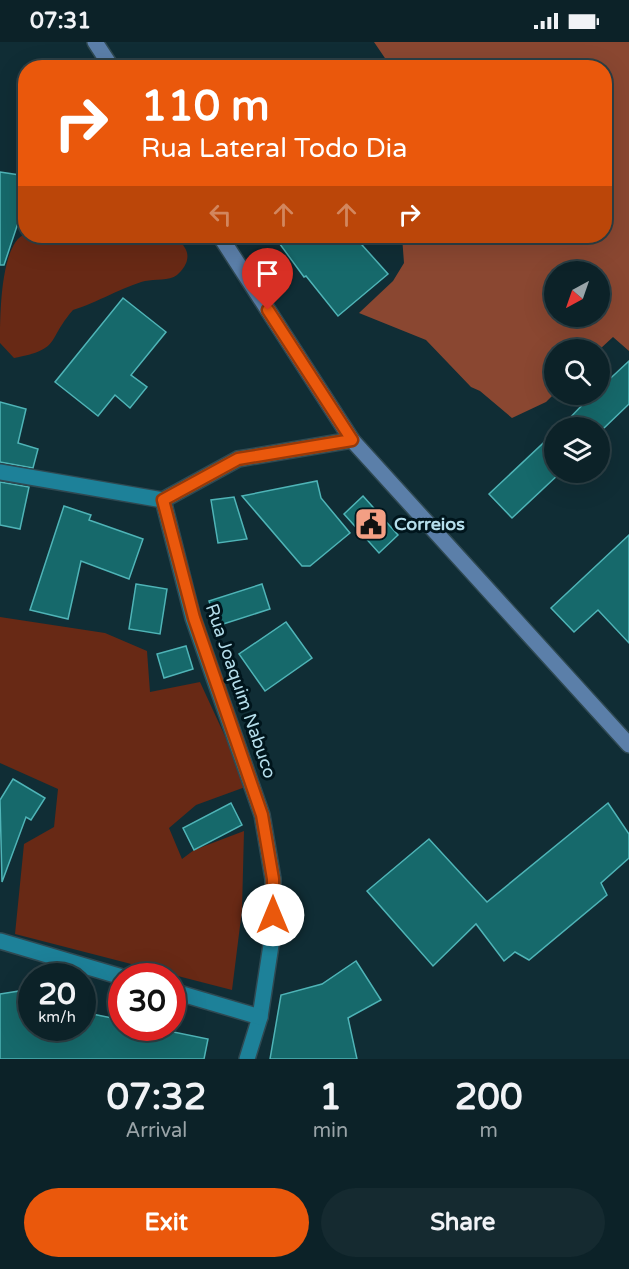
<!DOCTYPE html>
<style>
body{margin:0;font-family:"Varela Round",sans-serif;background:#152a30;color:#f1f3f6;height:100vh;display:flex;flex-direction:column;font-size:22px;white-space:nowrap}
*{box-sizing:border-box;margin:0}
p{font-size:20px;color:#9aa4a8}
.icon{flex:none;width:33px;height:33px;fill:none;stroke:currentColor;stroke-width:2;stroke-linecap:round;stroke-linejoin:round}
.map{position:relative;height:1017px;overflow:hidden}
.sheet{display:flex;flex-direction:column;background:#0c2228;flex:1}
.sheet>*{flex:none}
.hud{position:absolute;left:18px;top:18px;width:594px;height:183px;border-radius:24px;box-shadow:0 6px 24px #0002,0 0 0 2px #2c3f45;background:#ea580c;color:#fff;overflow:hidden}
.needle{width:39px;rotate:220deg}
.controls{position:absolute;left:544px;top:219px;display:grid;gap:12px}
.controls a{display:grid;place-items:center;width:66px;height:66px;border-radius:50%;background:#0c2228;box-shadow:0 6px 24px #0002,0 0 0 2px #2c3f45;font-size:30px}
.speed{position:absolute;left:18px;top:921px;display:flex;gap:12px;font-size:30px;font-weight:700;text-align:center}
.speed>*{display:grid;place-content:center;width:78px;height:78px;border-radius:50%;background:#0c2228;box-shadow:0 6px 24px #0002,0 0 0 2px #2c3f45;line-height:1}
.speed small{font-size:15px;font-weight:400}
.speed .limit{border:9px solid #d22;background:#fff;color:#111}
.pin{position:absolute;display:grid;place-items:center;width:51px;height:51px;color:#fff;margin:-62px -26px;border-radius:50% 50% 50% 0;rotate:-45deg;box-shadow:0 0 6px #0007}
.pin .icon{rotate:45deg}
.me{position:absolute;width:66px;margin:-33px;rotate:0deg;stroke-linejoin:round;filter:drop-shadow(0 0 4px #0008)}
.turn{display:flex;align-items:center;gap:21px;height:126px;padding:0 24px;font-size:27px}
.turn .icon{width:78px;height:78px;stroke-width:2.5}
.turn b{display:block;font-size:42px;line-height:51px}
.lanes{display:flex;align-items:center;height:57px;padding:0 24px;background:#0003;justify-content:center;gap:30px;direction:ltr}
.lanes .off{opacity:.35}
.eta{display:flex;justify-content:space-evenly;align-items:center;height:102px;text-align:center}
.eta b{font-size:36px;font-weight:700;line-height:42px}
.cta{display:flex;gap:12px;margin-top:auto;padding:12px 24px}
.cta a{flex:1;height:69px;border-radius:36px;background:#ea580c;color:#fff;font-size:24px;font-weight:700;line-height:69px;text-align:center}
.cta a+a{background:#152a30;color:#f1f3f6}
.status{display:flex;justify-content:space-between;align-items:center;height:42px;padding:0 30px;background:#0c2228;direction:ltr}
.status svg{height:16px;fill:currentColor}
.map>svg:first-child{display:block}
</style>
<div class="status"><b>07:31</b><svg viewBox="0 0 49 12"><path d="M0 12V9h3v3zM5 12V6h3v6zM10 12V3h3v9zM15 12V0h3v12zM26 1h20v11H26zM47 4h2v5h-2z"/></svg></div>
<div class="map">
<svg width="629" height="1017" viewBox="0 0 629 1017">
<rect width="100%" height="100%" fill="#102d35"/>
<g fill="#682915">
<path d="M25,192L138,199L144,194C160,193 176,190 185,206C191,216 185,226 177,233C169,239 155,237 145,239C125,244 96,261 73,268C46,299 62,307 14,316L0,301C0,276 0,202 25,192Z"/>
<polygon points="0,575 105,591 147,609 150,650 200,640 248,744 196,763 169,786 182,817 194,808 244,789 242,868 232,948 15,892 24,802 54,785 58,747 0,721"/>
</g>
<path fill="#8a4731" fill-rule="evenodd" d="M374,0H629V309L613,295L600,307L555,308V351L546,360L512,376L480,349L471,345L426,298L359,271L393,239L404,221L402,194H604V26L391,25ZM555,230H600V274H555Z"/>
<g fill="#16696b" stroke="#4fb4b7" stroke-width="1.5">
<polygon points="0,130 26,134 26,173 21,172 4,223 0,223"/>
<polygon points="274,194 354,194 388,232 338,274 306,234 304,235"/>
<polygon points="123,256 166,290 131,333 147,345 130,366 115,353 98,374 55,340"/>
<polygon points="629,319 629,362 604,386 560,386 593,352 600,352 600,346"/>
<polygon points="0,360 26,367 18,401 38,407 33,426 0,420"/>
<polygon points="555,390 555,430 561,430 512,476 489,452"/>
<polygon points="317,439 321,456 350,491 310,524 302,524 242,454"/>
<polygon points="0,440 29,445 20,487 0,483"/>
<polygon points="363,454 398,493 379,511 344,472"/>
<polygon points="234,455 247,497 218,501 211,458"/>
<polygon points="64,464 91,473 89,478 143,497 129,537 81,519 68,577 30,568"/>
<polygon points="629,493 629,601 598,568 574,590 551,566"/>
<polygon points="136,542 167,547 160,592 129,587"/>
<polygon points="262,542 270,567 217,584 209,559"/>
<polygon points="286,580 312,616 265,649 239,612"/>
<polygon points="186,604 193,627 164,636 157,612"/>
<polygon points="13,737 45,756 31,778 26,775 2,840 0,758"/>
<polygon points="231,761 242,783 194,808 183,786"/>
<polygon points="608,761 629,792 629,816 601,841 607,853 529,918 515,910 504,919 476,882 433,924 367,849 429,797 487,860"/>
<polygon points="356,919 381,958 348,976 357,1017 270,1017 281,953 322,942"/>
<polygon points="32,947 32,986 82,986 82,970 122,978 122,986 154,986 208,997 204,1017 0,1017 0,952"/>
</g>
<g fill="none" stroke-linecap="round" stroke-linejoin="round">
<defs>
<g id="street">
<polyline points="0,430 163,458"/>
<polyline points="163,458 193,576 262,773 273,837 273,890 260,975 247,1017"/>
<polyline points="163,458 238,417 352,398"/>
<polyline points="0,899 122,935"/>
<polyline points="172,949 260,975"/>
</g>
<g id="secondary">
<polyline points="95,0 112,26"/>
<polyline points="220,194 352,398 629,703"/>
</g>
</defs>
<use href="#street" stroke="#2f4952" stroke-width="18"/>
<use href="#secondary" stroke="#2f4952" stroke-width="18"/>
<use href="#street" stroke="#1d8199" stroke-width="15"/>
<use href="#secondary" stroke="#5b7fa9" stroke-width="15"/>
</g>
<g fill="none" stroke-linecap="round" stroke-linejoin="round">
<defs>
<polyline id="route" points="268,268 352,398 238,417 163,458 194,576 262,773 273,837 273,873"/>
</defs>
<use href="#route" stroke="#983908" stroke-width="15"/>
<use href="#route" stroke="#ea580c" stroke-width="10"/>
</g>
<defs>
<symbol id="civic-square" viewBox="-11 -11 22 22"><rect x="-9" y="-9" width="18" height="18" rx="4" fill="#f39f84" stroke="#00151c"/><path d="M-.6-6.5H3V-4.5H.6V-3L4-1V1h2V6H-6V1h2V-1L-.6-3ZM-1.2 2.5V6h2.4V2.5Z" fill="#111"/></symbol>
</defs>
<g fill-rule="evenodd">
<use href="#civic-square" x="352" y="463" width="38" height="38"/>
</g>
<g text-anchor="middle" stroke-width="6" stroke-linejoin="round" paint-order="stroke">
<g font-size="18" font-weight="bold" fill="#b5deeb" stroke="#00151c" text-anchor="start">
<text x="394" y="488">Correios</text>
</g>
<g font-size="18" fill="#b5deeb" stroke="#00151c">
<text transform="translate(241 649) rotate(71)" y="6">Rua Joaquim Nabuco</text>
</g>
</g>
</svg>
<div class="controls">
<a><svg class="needle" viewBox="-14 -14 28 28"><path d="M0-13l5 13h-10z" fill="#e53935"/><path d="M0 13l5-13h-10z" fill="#9aa4a8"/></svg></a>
<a><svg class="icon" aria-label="search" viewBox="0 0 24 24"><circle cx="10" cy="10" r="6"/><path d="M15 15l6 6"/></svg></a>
<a><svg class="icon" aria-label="layers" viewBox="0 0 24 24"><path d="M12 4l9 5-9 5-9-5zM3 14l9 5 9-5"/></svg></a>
</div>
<div class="speed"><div>20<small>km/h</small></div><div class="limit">30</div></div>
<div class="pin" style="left:268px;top:268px;background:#d93025"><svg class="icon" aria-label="arrive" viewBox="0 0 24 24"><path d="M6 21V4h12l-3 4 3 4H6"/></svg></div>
<svg class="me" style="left:273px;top:873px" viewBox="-20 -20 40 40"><circle r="19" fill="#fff"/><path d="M0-13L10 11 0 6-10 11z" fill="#ea580c"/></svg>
<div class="hud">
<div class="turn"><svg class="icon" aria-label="right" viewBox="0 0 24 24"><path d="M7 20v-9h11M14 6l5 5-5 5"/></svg><div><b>110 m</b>Rua Lateral Todo Dia</div></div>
<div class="lanes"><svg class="icon off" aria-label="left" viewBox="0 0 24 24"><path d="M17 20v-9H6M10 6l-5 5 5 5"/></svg><svg class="icon off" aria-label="ahead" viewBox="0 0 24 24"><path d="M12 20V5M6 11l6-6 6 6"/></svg><svg class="icon off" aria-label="ahead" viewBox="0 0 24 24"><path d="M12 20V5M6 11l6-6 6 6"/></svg><svg class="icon" aria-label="right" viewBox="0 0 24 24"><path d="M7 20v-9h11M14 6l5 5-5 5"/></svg></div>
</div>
</div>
<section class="sheet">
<div class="eta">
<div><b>07:32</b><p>Arrival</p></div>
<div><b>1</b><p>min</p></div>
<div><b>200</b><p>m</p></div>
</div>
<div class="cta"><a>Exit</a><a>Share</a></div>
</section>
